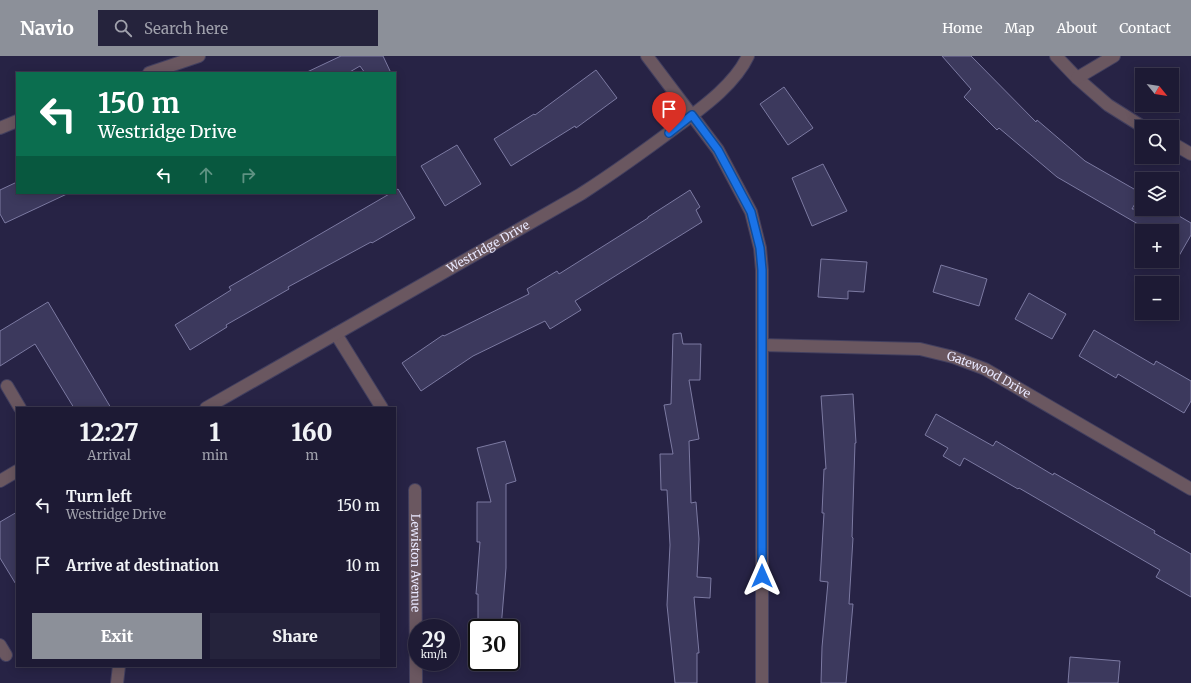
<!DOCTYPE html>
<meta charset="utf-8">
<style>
body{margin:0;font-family:Merriweather,serif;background:#25233c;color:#f1f3f6;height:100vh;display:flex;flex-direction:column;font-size:15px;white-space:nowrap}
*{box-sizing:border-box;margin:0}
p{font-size:13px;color:#a0a1ac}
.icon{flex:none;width:22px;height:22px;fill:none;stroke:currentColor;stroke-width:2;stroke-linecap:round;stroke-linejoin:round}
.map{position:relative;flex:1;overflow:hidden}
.drawer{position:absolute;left:16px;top:351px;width:380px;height:260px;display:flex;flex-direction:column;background:#1d1a34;border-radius:0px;box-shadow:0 2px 10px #0003,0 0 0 1px #3b384f}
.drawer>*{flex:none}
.top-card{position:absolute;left:16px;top:16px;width:380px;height:122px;border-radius:0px;box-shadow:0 2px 10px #0003,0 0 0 1px #3b384f;background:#0b6e4f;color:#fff;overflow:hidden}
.needle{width:26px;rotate:120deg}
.buttons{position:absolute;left:1135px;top:12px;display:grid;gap:8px}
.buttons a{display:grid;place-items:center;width:44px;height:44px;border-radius:0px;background:#1d1a34;box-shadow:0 2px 10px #0003,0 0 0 1px #3b384f;font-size:20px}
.speed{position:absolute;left:408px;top:563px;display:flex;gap:8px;font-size:20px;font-weight:700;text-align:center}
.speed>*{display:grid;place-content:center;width:52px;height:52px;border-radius:50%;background:#1d1a34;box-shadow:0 2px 10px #0003,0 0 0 1px #3b384f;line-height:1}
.speed small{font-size:10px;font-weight:400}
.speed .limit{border:2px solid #111;border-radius:6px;background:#fff;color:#111}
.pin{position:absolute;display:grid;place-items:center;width:34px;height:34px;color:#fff;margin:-41px -17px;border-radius:50% 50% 50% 0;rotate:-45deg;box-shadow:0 0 4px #0007}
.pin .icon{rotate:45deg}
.me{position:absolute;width:44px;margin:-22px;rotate:0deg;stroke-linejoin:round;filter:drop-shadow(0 0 3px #0008)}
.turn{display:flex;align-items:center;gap:14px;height:84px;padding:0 16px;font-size:18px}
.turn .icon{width:52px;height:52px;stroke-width:2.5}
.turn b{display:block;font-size:28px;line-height:34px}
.lanes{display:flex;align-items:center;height:38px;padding:0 16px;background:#0003;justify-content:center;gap:20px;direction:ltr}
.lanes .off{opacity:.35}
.eta{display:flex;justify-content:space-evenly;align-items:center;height:68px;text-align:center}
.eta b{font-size:24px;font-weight:800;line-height:28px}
.action{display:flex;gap:8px;margin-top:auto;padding:8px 16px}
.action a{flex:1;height:46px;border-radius:0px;background:#8c9099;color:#fff;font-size:16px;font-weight:800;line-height:46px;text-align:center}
.action a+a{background:#25233c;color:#f1f3f6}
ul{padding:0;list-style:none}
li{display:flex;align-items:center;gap:12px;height:60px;padding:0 16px}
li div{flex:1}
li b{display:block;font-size:15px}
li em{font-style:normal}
header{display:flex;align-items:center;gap:24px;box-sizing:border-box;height:56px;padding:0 20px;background:#8c9099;color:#fff}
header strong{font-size:19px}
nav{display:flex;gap:22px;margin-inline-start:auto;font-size:14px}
.search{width:280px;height:36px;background:#25233c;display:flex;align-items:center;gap:10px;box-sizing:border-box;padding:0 14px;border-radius:0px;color:#a0a1ac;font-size:15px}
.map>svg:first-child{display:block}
</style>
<header>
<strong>Navio</strong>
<div class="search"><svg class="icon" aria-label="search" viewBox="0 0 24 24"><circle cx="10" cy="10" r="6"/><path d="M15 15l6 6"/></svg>Search here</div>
<nav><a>Home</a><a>Map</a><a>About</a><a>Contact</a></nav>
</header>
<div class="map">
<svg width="1191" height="627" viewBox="0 0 1191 627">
<rect width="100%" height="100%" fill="#272345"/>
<g fill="#3c395d" stroke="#7c7aa2">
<polygon points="341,0 383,0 391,17 365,17 360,10 348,17 305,17"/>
<polygon points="942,0 971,0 1036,66 1037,64 1085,105 1141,137 1132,153 1167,153 1191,167 1191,179 1172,212 1172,175 1150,175 1057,121 999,72 997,74 964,41 971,33"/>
<polygon points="596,14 617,42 576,72 575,70 511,110 494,83 534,58 535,59"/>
<polygon points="784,31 813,72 788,89 760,48"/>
<polygon points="457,89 481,128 445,150 421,110"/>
<polygon points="823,108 847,155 812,170 792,122"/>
<polygon points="17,126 17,137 69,137 5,167 0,158 0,134"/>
<polygon points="398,133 415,162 372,187 371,186 288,231 289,233 226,269 227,271 190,294 175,269 231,234 229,231 391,137 395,137 395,135"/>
<polygon points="690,134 700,151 696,154 702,166 575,245 581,254 550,273 545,265 473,300 421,335 402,307 443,279 444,280 529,238 527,233 557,215 559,218 648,162 648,161"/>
<polygon points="821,203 867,206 864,236 848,235 848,243 818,241"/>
<polygon points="941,209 987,223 979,250 933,236"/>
<polygon points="1029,237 1066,258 1052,283 1015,263"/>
<polygon points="48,246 111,352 74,352 35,288 0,310 0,275"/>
<polygon points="1094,274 1154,309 1156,305 1191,325 1191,345 1184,357 1118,318 1116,322 1079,300"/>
<polygon points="681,277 683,288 701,288 700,324 689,324 699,383 689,385 691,447 696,446 699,483 697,521 711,522 710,542 694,541 699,597 697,597 697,627 675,627 667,549 670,489 667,434 661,434 660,398 673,398 664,349 671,348 673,278"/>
<polygon points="853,338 856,387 855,387 852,481 853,482 849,548 853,548 846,627 821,627 822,591 828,526 820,525 824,457 822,457 824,413 826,413 821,340"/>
<polygon points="936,358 993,390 996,385 1053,419 1054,417 1155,475 1154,477 1191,498 1191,541 1156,521 1160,514 1019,432 1018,433 964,402 960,410 943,400 948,392 925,379"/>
<polygon points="505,385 516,425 506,428 506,512 501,572 478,572 478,538 476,538 480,486 477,486 477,446 491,446 477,392"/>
<polygon points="17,456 17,530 0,502 0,466"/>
<polygon points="1070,601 1120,605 1118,627 1068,627"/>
</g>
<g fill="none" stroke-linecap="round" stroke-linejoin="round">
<defs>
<g id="minor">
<polyline points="647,0 718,94 751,156 760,192 762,214 762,627"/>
<polyline points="1056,0 1077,22 1108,49 1143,71"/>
<polyline points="149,17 199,0"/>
<polyline points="1077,22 1114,0"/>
<polyline points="0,72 17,65"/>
<polyline points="1172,87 1191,98"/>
<polyline points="336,278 382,352"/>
<path id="s1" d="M762,289L920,293L953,301L985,313L1191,433"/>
<polyline points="7,330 20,352"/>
<path id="s2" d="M206,352L581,138C615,116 647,93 679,69C703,51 735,28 748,0"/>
<polyline points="0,425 17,415"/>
<path id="s3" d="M415,434L416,627"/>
<polyline points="0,589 6,599"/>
<polyline points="117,627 119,610"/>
</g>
</defs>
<use href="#minor" stroke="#423f5f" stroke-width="14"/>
<use href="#minor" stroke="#6a5760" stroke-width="12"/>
</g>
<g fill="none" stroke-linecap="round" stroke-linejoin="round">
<defs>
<polyline id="route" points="669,77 692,59 718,94 751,156 760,192 762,214 762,520"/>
</defs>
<use href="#route" stroke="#114b97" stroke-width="10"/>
<use href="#route" stroke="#1a73e8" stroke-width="7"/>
</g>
<g text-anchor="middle" stroke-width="4" stroke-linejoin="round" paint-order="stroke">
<g font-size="12" fill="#e9e8ff" stroke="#272345">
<text dy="4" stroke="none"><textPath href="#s2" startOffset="325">Westridge Drive</textPath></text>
<text dy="4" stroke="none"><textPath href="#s1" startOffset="232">Gatewood Drive</textPath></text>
<text dy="4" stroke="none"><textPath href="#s3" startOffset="73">Lewiston Avenue</textPath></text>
</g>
</g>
</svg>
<div class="buttons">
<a><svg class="needle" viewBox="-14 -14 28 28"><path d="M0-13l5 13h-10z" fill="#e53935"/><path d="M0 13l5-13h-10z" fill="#a0a1ac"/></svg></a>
<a><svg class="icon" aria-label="search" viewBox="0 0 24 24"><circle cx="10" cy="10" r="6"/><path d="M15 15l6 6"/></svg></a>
<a><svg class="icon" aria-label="layers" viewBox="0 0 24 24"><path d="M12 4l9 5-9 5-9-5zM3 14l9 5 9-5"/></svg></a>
<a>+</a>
<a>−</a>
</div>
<div class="speed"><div>29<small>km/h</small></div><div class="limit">30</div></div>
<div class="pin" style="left:669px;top:77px;background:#d93025"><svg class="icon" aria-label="arrive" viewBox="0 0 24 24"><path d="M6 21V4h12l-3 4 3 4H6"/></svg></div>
<svg class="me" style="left:762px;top:520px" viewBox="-20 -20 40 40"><path d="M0-17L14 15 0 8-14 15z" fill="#1a73e8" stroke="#fff" stroke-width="4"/></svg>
<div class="top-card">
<div class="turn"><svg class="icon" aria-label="left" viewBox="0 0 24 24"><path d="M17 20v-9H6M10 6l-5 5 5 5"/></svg><div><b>150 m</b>Westridge Drive</div></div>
<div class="lanes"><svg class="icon" aria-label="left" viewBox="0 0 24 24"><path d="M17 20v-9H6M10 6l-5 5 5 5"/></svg><svg class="icon off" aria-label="ahead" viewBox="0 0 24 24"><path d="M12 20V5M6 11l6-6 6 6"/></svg><svg class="icon off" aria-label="right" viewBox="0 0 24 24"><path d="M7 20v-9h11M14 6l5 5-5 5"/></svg></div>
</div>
<section class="drawer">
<div class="eta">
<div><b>12:27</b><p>Arrival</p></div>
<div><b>1</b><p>min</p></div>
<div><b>160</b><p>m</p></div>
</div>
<ul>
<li><svg class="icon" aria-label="left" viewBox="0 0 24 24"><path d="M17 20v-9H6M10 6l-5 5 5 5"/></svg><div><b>Turn left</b><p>Westridge Drive</p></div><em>150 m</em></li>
<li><svg class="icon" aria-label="arrive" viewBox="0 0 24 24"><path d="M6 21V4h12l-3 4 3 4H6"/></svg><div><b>Arrive at destination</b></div><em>10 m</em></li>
</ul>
<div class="action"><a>Exit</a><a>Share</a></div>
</section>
</div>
